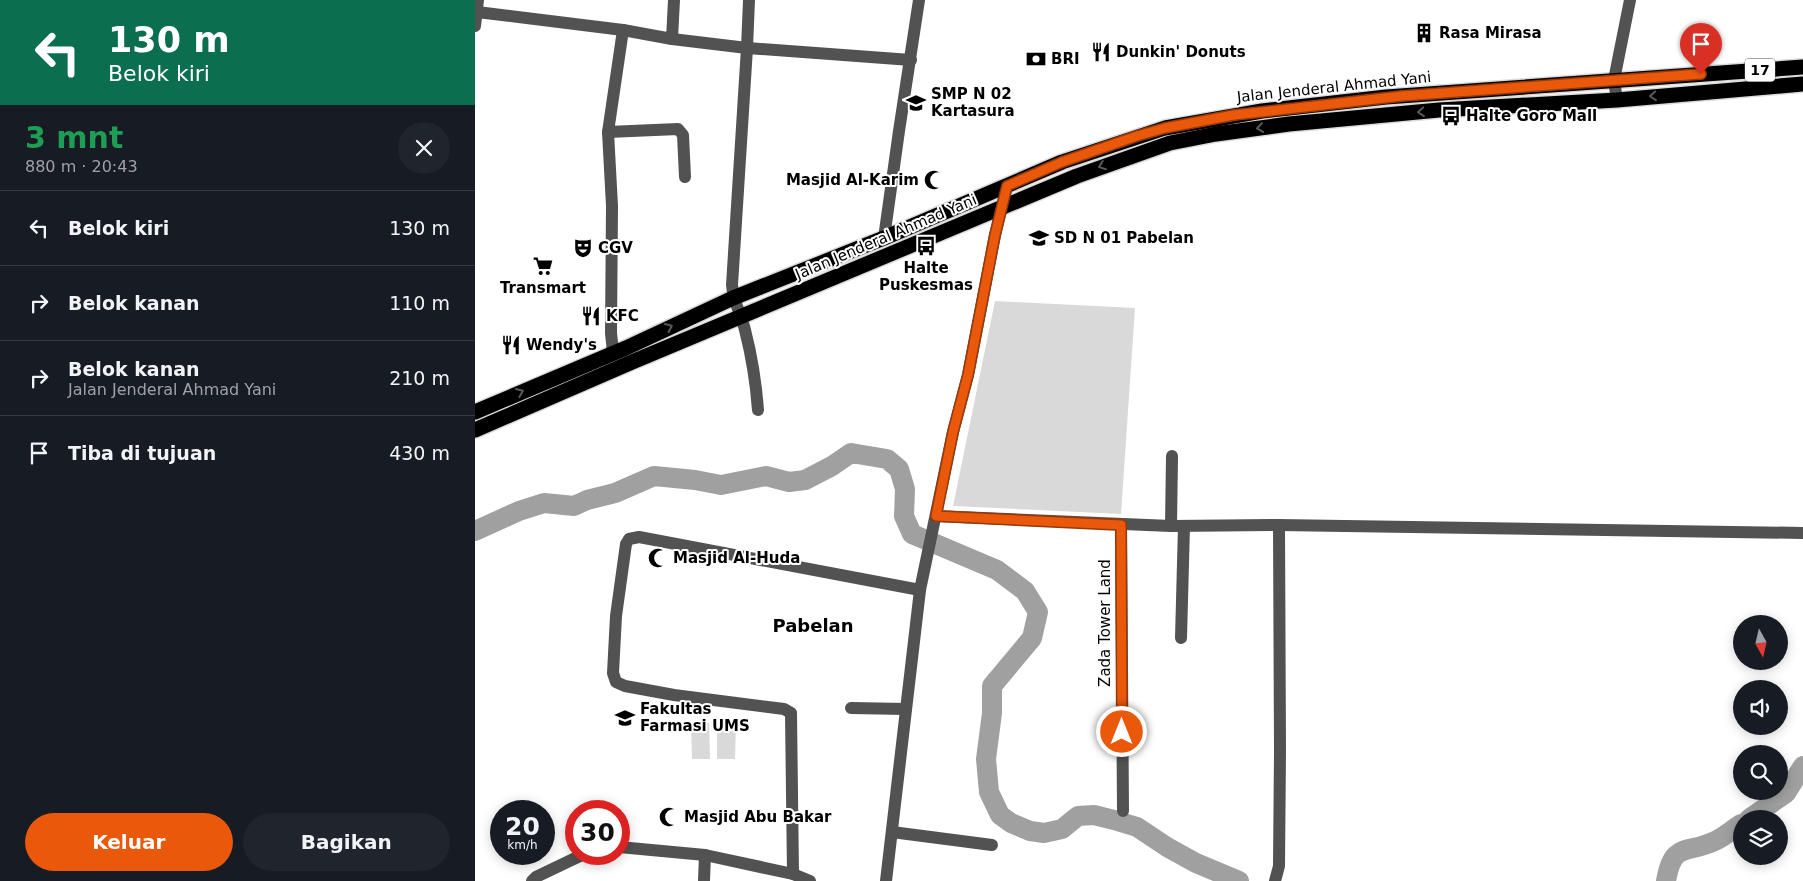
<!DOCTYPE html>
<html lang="id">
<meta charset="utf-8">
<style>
body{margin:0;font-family:"DejaVu Sans",sans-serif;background:#20242c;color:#f1f3f6;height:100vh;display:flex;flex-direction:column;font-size:19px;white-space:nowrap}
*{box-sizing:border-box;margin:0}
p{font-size:16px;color:#9ea1a6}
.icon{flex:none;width:28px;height:28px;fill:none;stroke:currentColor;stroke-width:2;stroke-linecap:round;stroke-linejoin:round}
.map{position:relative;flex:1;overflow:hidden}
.drawer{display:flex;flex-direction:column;background:#171b24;width:475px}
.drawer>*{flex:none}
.hud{background:#0b6e4f;color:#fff;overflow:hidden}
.needle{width:32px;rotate:172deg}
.buttons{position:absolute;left:1258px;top:615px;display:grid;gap:10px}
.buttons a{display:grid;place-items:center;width:55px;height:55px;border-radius:50%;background:#171b24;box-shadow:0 2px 12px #0003;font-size:25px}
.speed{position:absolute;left:15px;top:800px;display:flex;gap:10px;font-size:25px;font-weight:700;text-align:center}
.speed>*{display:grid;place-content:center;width:65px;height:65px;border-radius:50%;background:#171b24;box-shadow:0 2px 12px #0003;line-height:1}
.speed small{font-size:12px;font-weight:400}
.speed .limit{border:8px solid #d22;background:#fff;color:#111}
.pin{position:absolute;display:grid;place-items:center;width:42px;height:42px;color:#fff;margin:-51px -21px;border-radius:50% 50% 50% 0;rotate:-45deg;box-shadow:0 0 5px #0007}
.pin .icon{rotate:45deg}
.me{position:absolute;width:55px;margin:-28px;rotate:0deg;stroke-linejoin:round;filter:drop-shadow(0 0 4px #0008)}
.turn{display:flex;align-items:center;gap:18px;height:105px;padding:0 25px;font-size:22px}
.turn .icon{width:65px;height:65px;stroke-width:2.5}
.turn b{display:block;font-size:35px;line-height:42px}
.round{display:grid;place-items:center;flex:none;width:52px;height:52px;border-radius:26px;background:#20242c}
.headline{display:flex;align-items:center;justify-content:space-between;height:85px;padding:0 25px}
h1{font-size:30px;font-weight:700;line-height:38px;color:#1e9e55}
.cta{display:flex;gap:10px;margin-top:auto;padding:10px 25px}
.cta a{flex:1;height:58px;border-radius:30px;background:#ea580c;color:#fff;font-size:20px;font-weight:700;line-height:58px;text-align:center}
.cta a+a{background:#20242c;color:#f1f3f6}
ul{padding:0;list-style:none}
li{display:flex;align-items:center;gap:15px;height:75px;padding:0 25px;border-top:1px solid #363941}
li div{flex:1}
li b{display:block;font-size:19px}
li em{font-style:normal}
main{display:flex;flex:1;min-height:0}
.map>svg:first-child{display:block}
</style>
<main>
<section class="drawer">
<div class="hud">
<div class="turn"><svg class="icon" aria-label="left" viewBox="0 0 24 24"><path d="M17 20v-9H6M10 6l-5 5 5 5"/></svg><div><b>130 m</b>Belok kiri</div></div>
</div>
<div class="headline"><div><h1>3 mnt</h1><p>880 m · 20:43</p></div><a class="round"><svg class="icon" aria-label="close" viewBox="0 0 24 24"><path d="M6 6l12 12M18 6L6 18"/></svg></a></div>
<ul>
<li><svg class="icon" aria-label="left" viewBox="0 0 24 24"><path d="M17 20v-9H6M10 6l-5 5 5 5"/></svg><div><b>Belok kiri</b></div><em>130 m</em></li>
<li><svg class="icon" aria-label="right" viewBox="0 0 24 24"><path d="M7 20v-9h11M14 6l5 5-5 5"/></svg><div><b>Belok kanan</b></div><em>110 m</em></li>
<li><svg class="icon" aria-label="right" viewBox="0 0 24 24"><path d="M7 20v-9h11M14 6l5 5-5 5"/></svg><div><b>Belok kanan</b><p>Jalan Jenderal Ahmad Yani</p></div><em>210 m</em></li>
<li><svg class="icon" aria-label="arrive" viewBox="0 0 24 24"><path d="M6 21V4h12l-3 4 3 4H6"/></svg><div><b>Tiba di tujuan</b></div><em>430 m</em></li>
</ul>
<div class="cta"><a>Keluar</a><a>Bagikan</a></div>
</section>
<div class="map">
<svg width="1328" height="881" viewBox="0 0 1328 881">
<rect width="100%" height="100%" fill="#fff"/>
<g fill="#d9d9d9">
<polygon points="520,301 660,308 646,514 478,506"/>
<polygon points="242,722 261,722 260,759 242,759"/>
<polygon points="216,723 234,723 235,759 217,759"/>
</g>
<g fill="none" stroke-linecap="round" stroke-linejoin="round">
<g stroke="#a0a0a0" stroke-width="20">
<polyline points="0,531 44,511 69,503 99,506 112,500 140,493 179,476 220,480 246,485 291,476 314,482 330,480 357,466 376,453 412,459 424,469 430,489 429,516 437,534 522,570 550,591 563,612 557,638 517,686 517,713 511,759 514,792 525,815 536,823 555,831 569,833 587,829 603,816 619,815 639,820 662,827 692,847 721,863 764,881"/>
<polyline points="1274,819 1311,793 1328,766"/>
<path d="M1191,881C1198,841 1210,855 1240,841C1249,837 1258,829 1266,824"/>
</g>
<defs>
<g id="highway">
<polyline points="0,412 151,348 258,298 409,238 587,162 690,128 787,111 911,97 1328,67"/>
<polyline points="0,430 157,362 602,176 695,143 741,134 814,124 964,110 1142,100 1328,84"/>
</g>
</defs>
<use href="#highway" stroke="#dbdbdb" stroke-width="18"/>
<g stroke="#525252" stroke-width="12">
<polyline points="2,12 148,30 197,39 199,0"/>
<polyline points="0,26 3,0"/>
<polyline points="148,30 133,132 203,129 208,135 210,177"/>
<polyline points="197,39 272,48 274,0"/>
<polyline points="1142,100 1139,80 1155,0"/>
<polyline points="133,132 137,206 136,333 138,352"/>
<polyline points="409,238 424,131 444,0"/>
<path d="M283,410C281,383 277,357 270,330C266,314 258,301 257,285L272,48L436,60"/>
<polyline points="461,516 696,526 804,525 1328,533"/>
<polyline points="646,525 648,811"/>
<polyline points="696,526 697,456"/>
<polyline points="706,638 709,526"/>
<polyline points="376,708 431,709"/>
<polyline points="417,832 517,845"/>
<polyline points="144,847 230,855 318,874 335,881"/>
<polyline points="318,874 316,713 309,709 199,695 150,686 141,682 138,673 141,616 151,544 154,539 164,537 445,590"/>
<polyline points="57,881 61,877 109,854"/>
<polyline points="229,881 230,855"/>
<polyline points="411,881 445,590 478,432 493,375 520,235 532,186"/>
<polyline points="800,881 804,866 805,752 804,525"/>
</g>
<use href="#highway" stroke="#000" stroke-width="15"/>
</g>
<defs><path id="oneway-chevron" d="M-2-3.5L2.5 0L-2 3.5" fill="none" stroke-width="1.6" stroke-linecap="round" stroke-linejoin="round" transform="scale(1.25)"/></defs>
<g stroke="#595959">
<use href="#oneway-chevron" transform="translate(1178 96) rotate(175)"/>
<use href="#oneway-chevron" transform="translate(946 112) rotate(175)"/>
<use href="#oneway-chevron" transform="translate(785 128) rotate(172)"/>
<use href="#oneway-chevron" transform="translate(627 166) rotate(159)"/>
<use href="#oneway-chevron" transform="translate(194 327) rotate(-25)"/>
<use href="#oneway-chevron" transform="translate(45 392) rotate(-23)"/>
</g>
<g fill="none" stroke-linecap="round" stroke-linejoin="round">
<defs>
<polyline id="route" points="647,732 646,525 461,516 478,432 493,375 520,235 532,186 587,162 662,136 690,128 759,115 927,96 1226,74"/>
</defs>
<use href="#route" stroke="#983908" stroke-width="12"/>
<use href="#route" stroke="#ea580c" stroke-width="9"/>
</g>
<defs>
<symbol id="building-bare" viewBox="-9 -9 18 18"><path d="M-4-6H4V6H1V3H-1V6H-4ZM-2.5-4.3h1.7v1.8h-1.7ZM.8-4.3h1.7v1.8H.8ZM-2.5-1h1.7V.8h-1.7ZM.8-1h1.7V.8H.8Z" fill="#000" stroke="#fff" stroke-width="2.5" paint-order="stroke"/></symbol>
<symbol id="restaurant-bare" viewBox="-9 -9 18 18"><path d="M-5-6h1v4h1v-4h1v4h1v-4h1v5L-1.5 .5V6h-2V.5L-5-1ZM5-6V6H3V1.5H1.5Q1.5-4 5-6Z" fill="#000" stroke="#fff" stroke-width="2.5" paint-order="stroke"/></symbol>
<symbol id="bank-bare" viewBox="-9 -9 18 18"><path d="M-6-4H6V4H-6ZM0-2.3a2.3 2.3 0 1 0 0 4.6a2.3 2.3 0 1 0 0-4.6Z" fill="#000" stroke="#fff" stroke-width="2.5" paint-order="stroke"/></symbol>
<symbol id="school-bare" viewBox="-9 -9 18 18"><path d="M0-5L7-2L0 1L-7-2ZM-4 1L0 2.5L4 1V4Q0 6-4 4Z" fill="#000" stroke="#fff" stroke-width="2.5" paint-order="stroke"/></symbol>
<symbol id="bus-bare" viewBox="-9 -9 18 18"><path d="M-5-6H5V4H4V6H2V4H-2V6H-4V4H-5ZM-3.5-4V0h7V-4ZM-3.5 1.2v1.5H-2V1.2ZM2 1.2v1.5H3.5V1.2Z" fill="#000" stroke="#fff" stroke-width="2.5" paint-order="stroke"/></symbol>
<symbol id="mosque-bare" viewBox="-9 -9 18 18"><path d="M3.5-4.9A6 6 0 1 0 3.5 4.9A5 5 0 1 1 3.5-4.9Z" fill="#000" stroke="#fff" stroke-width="2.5" paint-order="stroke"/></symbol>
<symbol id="theatre-bare" viewBox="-9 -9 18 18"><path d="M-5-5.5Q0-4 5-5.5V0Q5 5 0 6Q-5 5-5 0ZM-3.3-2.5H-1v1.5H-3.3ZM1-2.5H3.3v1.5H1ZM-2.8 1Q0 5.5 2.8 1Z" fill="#000" stroke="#fff" stroke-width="2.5" paint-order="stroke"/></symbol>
<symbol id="supermarket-bare" viewBox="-9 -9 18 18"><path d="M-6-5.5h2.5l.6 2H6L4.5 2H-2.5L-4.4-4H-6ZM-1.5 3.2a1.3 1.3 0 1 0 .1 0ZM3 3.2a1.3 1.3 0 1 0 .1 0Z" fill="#000" stroke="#fff" stroke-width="2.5" paint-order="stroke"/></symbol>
<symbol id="university-bare" viewBox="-9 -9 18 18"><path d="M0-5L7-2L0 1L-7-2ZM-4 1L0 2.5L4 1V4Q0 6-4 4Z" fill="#000" stroke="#fff" stroke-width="2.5" paint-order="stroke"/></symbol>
</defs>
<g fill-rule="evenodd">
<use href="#building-bare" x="935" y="19" width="28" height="28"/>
<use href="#restaurant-bare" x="612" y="38" width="28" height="28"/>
<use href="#bank-bare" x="547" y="45" width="28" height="28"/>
<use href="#school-bare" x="427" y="89" width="28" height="28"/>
<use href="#bus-bare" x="962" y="102" width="28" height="28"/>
<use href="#mosque-bare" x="445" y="166" width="28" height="28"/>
<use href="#school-bare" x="550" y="224" width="28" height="28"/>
<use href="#bus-bare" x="437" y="232" width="28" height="28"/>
<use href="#theatre-bare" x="94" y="234" width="28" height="28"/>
<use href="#supermarket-bare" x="54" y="252" width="28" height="28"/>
<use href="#restaurant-bare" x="102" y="302" width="28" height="28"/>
<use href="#restaurant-bare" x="22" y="331" width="28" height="28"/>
<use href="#mosque-bare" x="169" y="544" width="28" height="28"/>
<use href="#university-bare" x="136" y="704" width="28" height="28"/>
<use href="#mosque-bare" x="180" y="803" width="28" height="28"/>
</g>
<g text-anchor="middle" stroke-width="4" stroke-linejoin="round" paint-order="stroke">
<rect fill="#fff" stroke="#4c4c4c" stroke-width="1" x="1270" y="58.5" width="30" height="23" rx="4"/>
<g font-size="14" font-weight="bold" fill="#000">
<text x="1285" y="75">17</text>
</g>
<g font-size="15" font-weight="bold" fill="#000" stroke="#fff" text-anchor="start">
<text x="964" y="38">Rasa Mirasa</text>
<text x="641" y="57">Dunkin' Donuts</text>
<text x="576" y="64">BRI</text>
<text x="456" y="99">SMP N 02<tspan x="456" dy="17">Kartasura</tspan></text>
<text x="991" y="121">Halte Goro Mall</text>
<text x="444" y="185" text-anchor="end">Masjid Al-Karim</text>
<text x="579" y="243">SD N 01 Pabelan</text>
<text x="123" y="253">CGV</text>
<text x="451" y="273" text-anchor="middle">Halte<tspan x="451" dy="17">Puskesmas</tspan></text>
<text x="68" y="293" text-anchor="middle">Transmart</text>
<text x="131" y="321">KFC</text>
<text x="51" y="350">Wendy's</text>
<text x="198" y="563">Masjid Al-Huda</text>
<text x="165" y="714">Fakultas<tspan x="165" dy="17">Farmasi UMS</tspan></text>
<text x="209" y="822">Masjid Abu Bakar</text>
</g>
<g font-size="15" fill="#000" stroke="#fff">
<text transform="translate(859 87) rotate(-6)" y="5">Jalan Jenderal Ahmad Yani</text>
<text transform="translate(411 237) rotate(-23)" y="5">Jalan Jenderal Ahmad Yani</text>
<text transform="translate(630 623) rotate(-90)" y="5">Zada Tower Land</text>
</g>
<g font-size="18" font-weight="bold" fill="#000" stroke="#fff">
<text x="338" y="632">Pabelan</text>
</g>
</g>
</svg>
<div class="buttons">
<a><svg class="needle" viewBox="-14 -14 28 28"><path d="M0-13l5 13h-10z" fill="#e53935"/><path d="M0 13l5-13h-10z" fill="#9ea1a6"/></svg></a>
<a><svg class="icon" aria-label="sound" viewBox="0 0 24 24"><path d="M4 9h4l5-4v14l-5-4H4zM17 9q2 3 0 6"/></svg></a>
<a><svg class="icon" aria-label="search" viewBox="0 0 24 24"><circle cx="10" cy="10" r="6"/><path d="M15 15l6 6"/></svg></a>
<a><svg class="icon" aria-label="layers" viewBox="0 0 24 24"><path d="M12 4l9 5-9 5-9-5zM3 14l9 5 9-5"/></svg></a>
</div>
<div class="speed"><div>20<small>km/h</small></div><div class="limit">30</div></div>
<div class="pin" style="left:1226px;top:74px;background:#d93025"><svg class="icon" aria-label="arrive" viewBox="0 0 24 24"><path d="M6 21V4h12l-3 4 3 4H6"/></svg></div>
<svg class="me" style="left:647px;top:732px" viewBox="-20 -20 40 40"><circle r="17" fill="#ea580c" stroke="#fff" stroke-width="3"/><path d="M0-11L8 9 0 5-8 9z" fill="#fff"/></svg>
</div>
</main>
